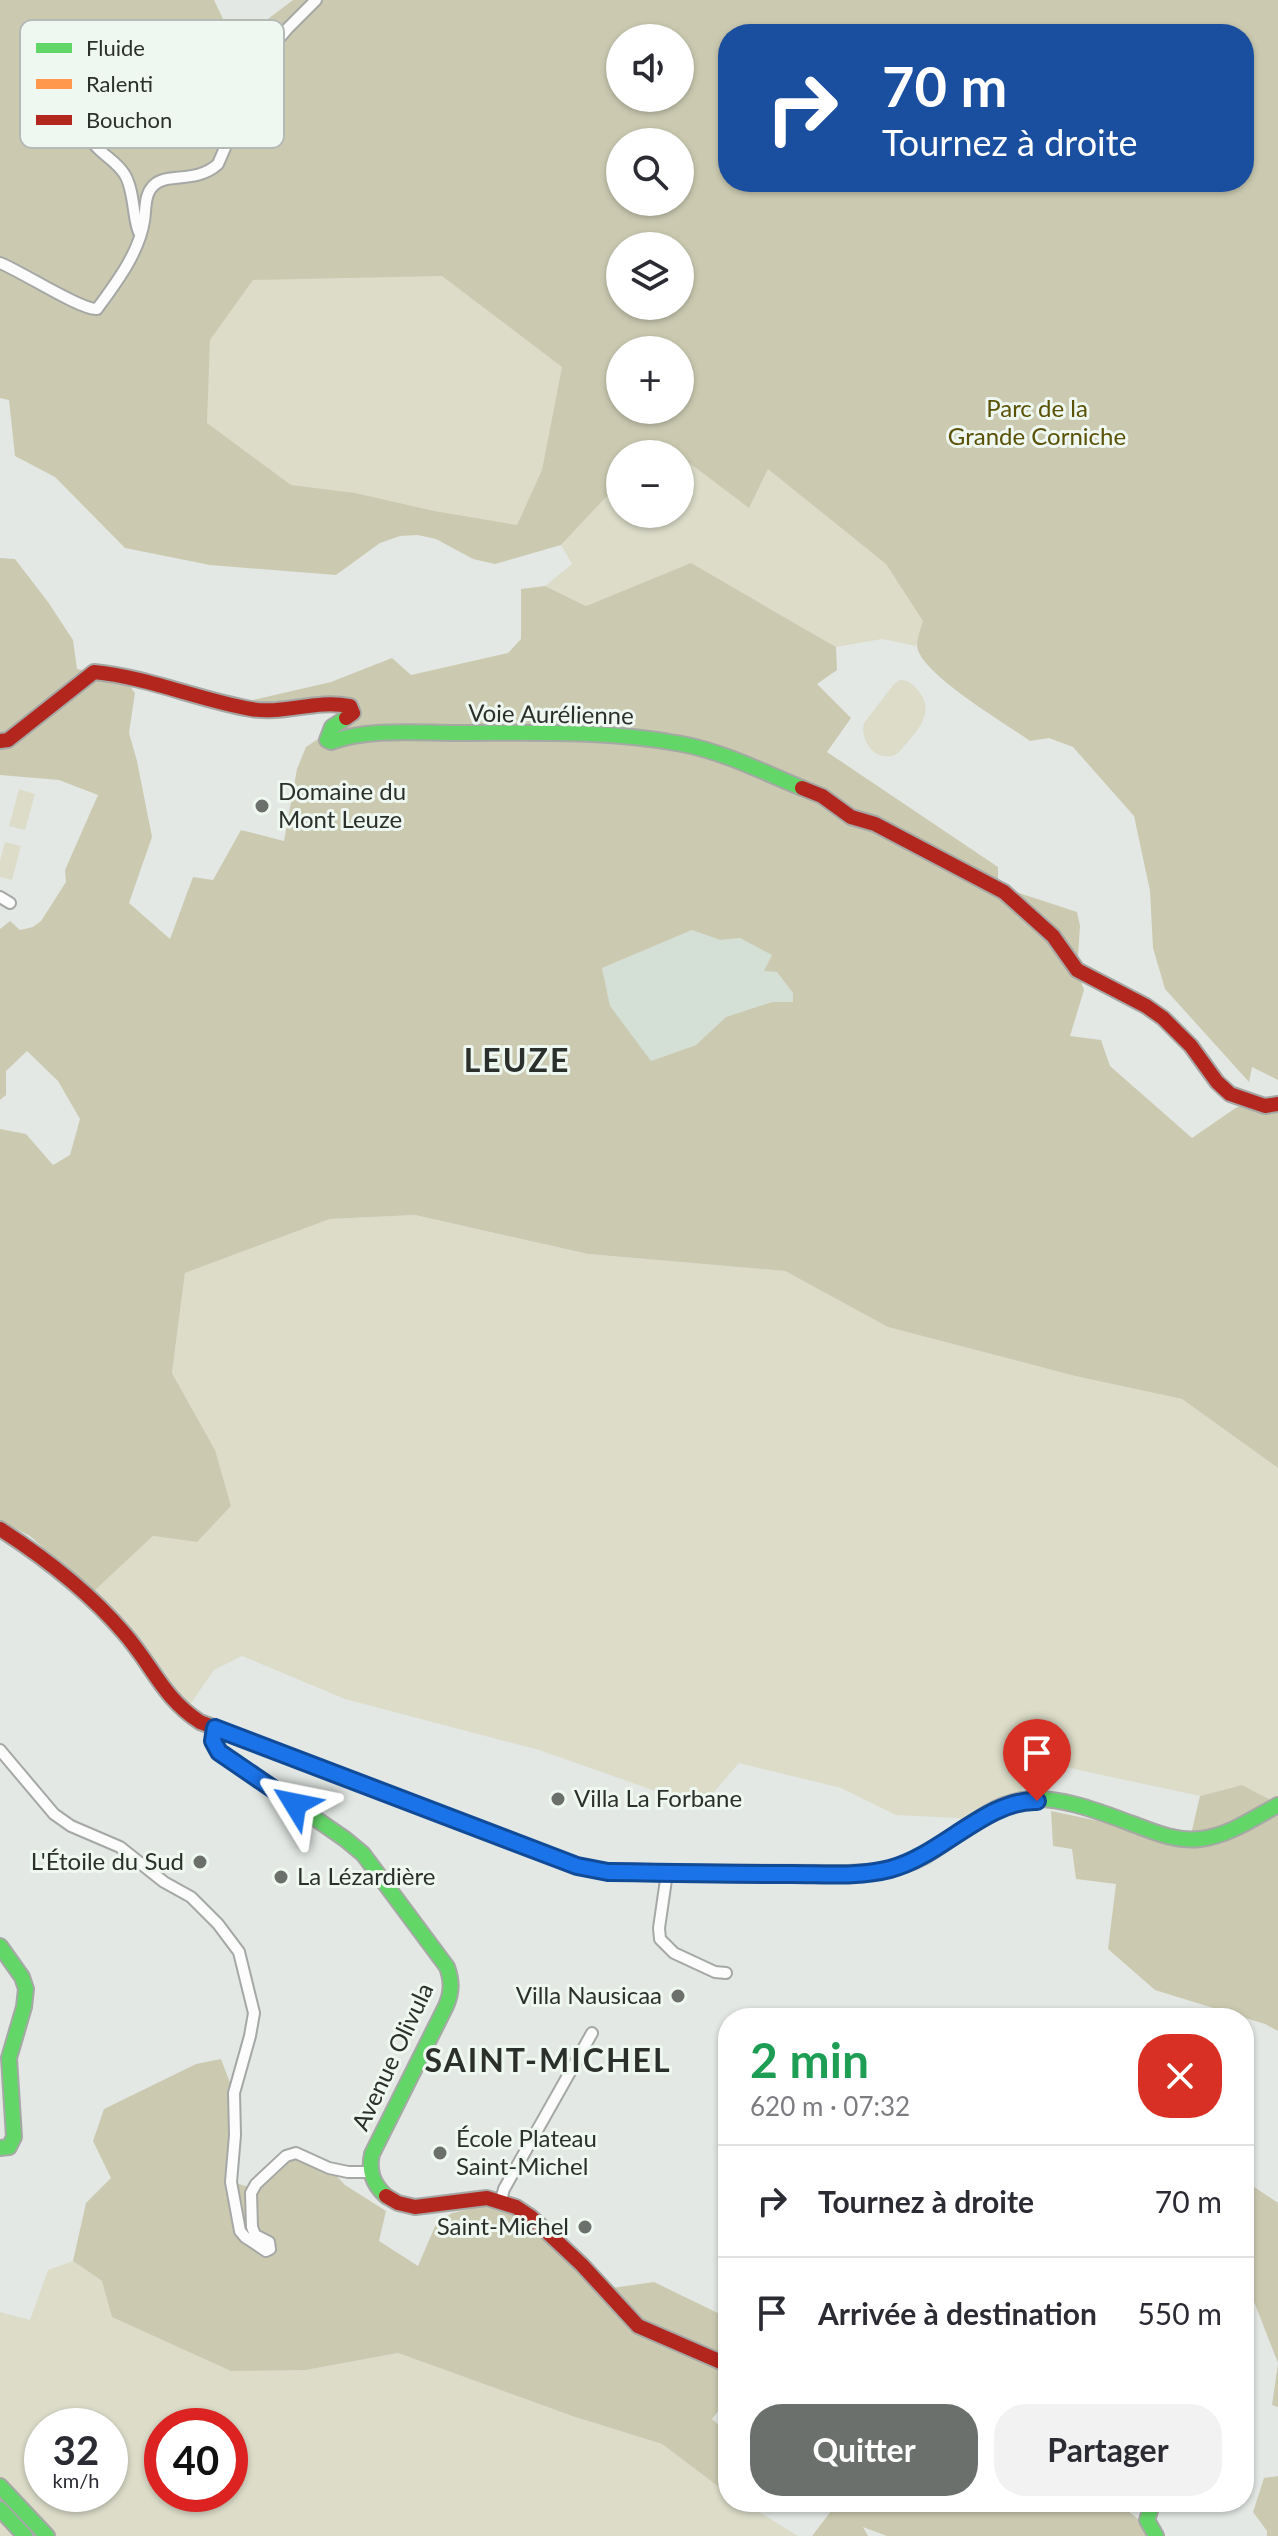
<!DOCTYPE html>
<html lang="fr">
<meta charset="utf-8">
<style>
body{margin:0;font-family:Lato,sans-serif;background:#f2f2f3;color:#2b2b33;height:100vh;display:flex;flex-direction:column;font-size:30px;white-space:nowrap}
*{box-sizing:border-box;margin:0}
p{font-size:26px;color:#7c7c81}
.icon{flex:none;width:44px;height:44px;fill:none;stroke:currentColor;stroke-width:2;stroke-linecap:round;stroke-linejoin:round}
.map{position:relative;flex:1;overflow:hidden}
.panel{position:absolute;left:718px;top:2008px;width:536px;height:504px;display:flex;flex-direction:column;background:#fff;border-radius:32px;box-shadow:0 2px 6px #0004}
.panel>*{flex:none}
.banner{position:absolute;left:718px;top:24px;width:536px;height:168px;border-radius:32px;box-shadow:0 2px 6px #0004;background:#1a4fa0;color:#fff;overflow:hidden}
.buttons{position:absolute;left:606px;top:24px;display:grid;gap:16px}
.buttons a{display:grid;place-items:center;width:88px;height:88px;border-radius:50%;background:#fff;box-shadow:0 2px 6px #0004;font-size:40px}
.speed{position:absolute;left:24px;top:2408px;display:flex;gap:16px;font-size:40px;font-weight:700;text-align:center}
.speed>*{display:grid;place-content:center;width:104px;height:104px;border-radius:50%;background:#fff;box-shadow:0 2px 6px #0004;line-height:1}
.speed small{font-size:20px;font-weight:400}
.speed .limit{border:12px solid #d22;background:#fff;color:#111}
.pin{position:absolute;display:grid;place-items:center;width:68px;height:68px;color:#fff;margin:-82px -34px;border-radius:50% 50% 50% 0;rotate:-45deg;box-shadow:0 0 8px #0007}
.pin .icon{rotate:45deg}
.me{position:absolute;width:88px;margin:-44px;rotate:305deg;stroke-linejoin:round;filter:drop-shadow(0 0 6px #0008)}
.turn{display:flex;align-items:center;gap:28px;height:168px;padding:0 32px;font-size:36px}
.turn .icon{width:104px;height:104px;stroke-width:2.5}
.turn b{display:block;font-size:56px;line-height:68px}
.round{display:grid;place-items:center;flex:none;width:84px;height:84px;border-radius:32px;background:#f2f2f3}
.summary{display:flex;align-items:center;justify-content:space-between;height:136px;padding:0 32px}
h1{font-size:48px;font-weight:700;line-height:60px;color:#1e9e55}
.primary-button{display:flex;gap:16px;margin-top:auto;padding:16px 32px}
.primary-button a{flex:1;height:92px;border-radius:32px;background:#6c706d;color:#fff;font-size:32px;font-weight:700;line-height:92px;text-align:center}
.primary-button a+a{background:#f2f2f3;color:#2b2b33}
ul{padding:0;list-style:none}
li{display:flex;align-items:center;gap:24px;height:112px;padding:0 32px;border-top:2px solid #e1e1e2}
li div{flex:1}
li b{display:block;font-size:30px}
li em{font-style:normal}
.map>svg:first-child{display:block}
</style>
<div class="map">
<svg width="1278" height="2536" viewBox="0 0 1278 2536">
<rect width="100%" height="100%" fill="#e3e8e4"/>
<polygon fill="#d4dfd6" points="692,930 720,940 740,938 773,955 777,972 793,993 793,1002 772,1002 726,1017 696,1045 651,1061 609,1006 602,968"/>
<g fill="#dcdcc9" fill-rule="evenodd">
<path d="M1278,0L1148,807L1004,687L919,635L916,646L882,639L836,647L741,592L682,567L586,606L545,586L572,564L561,545L569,536L406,518L135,536L278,52ZM728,34H1244V182H728ZM620,38H680V98H620ZM620,142H680V202H620ZM620,246H680V306H620ZM620,350H680V410H620ZM620,454H680V514H620Z"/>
<path d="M900,680C909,680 915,686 920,693C934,712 919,729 906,744C902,748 898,755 892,756C873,760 860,739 864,723L894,684Z"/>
<polygon points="19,789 35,794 25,830 9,826"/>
<polygon points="5,842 21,846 12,880 0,877 0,861"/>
<polygon points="415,1215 588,1254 785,1271 889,1327 1075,1376 1182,1399 1278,1468 1278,1797 1271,1800 1242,1785 1200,1796 1032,1760 1020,1795 966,1821 959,1818 896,1815 841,1788 739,1763 701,1807 539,1750 345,1699 242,1656 214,1670 189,1706 170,1686 124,1622 93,1592 153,1536 197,1542 215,1450 172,1373 185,1273 330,1219"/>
<path d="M73,2261L102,2281L306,2370L398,2353L575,2417L662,2444L728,2493V2502H743L798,2536H0V2312L30,2320L48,2270ZM42,2426H110V2494H42ZM162,2426H230V2494H162Z"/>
</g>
<g fill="#cbcab1" fill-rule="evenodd">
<path d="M0,0H214L235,44L293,0H1278V1080L1252,1067L1249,1082L1165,989L1153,948L1150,891L1134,816L1073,747L1049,738L1030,741C1008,725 917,672 917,645C917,638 921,628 923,621L886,564L768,469L749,508L659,440L646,454H620V482L561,545L495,564L473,559L436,539L418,535L400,536L380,543L336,575L210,565L125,548L55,477L15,456L9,400L0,398ZM728,34H1244V182H728ZM620,38H680V98H620ZM620,142H680V202H620ZM620,246H680V306H620ZM442,276L562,367L542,470L517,525L434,511L355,493L291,485L207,423L210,340L253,280ZM620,350H680V410H620Z"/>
<path d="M0,558L15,559L48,602L73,640L77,669L123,677L135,693L129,733L137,761L152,837L129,903L170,939L193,877L213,880L241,830L284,841L297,769L306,747L327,733L353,710L235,704L331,682L392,658L411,675L508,653L521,639V589L545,586L586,606L691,563L836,647L837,670L817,684L851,718L827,752L998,867V886L1077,912L1080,926L1077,970L1084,990L1070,1036L1101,1040L1110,1066L1192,1138L1237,1107L1278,1103V1468L1182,1399L1075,1376L888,1327L785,1271L588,1254L415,1215L330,1219L185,1273L172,1373L215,1450L231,1506L197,1542L153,1536L93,1592L30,1536L0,1521V1129L26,1134L53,1165L70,1155L80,1119L58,1081L27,1051L6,1071V1095L0,1100V929L10,921L20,930L33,927L41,921L66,882L65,870L98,795L59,780L0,775ZM692,930L720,940L740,938L772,955L764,971L777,972L793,993V1002H772L726,1017L696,1045L651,1061L610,1006L602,968Z"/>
<polygon points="1242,1785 1271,1800 1278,1797 1278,2031 1265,2024 1155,1990 1108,1949 1116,1884 1076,1879 1072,1849 1053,1846 1051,1811 1108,1823 1155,1840 1188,1847 1200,1796"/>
<polygon points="221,2059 234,2093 232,2182 249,2187 286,2156 296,2153 329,2168 345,2185 386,2211 379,2241 418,2266 436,2224 452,2213 484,2206 500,2208 518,2216 536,2230 598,2290 654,2282 728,2318 728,2398 712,2419 728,2433 728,2474 719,2487 662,2444 575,2417 398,2353 306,2370 231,2371 112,2317 102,2281 73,2261 86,2203 111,2178 93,2141 104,2109 196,2064"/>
<polygon points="1244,2180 1278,2203 1278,2407 1272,2405 1278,2363 1244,2276"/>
<polygon points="1278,2476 1278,2536 1267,2536 1267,2531 1253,2512 1264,2478"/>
<path d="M838,2502H1106C1126,2508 1140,2516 1149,2536H887L863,2527L868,2536H812Z"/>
</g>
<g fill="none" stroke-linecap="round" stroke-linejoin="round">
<defs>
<g id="street">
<path d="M73,106C77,123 89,141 103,153C111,160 119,165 125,175C135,192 133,224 140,234"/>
<path d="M0,263C21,271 82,311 97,309C116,283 139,253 144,221C146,209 144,194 154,185C168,172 196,184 218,164L265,55L288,28L316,0"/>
<polyline points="0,897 10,903"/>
<polyline points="0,1750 54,1814 71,1826 120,1847 164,1882 191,1897 218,1924 239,1952 254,2013 250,2036 234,2093 235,2135 231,2182 240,2231 245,2237 266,2251 270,2249 269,2242 255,2235 252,2227 251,2193 256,2184 286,2156 296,2153 329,2168 348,2172 371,2172"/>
<polyline points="667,1873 659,1928 660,1939 674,1953 715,1972 726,1973"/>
<polyline points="501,2200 504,2189 592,2033"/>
</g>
<g id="fast">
<path d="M346,718L332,727L327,740L331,742C370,728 416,733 458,733C533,733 608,730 682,744C724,752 763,772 802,788"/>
<path d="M215,1728L213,1741L219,1752L345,1839L363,1854L447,1967C452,1981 452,1992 446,2006L372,2154C368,2171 373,2184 386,2196"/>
<path d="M834,1873C864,1873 895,1872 923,1857C955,1840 985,1805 1023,1800C1057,1795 1098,1811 1130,1823C1152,1831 1175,1842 1200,1839C1228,1836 1254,1818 1278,1805"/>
<polyline points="0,1946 22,1977 26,1989 24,2007 9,2058 14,2137 9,2147 0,2148"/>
<polyline points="0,2486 47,2536"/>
<polyline points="1153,2502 1147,2520 1156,2536"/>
<polyline points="0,2509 25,2536"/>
</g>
<polyline id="slow" points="365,1785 577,1866 608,1872 834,1873"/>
<g id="jam">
<path d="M0,741L8,740L94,672C147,677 199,700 251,709C283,715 315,699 350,706L353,713L346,718"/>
<polyline points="802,788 822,796 851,817 875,824 1004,892 1053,936 1077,970 1146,1006 1163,1018 1191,1046 1217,1082 1230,1094 1265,1106 1278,1104"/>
<path d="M0,1529C45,1558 89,1592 124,1633C153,1666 162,1697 200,1722L365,1785"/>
<polyline points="386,2196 398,2203 415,2207 487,2198 516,2207 531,2217 582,2265 638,2326 728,2365"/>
</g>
</defs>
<use href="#street" stroke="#a5a8a5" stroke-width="14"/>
<use href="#fast" stroke="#a5a8a5" stroke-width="18"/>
<use href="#slow" stroke="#a5a8a5" stroke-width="18"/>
<use href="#jam" stroke="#a5a8a5" stroke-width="18"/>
<use href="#street" stroke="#fbfcfb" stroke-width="10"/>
<use href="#fast" stroke="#63d668" stroke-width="14"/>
<use href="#slow" stroke="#ff974d" stroke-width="14"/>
<use href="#jam" stroke="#b3261e" stroke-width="14"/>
</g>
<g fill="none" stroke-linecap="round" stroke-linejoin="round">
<defs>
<path id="route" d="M295,1804L219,1752L213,1741L215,1728L577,1866L608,1872C670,1873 731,1874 792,1874C824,1874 859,1877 890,1869C941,1856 987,1799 1037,1801"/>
</defs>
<use href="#route" stroke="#114b97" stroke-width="20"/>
<use href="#route" stroke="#1a73e8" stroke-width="14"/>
</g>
<g fill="#6c706d" stroke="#eef7f0" stroke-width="3">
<circle cx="262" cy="806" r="8"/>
<circle cx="558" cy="1799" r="8"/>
<circle cx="200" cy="1862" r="8"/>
<circle cx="281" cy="1877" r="8"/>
<circle cx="678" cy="1996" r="8"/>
<circle cx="440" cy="2153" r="8"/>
<circle cx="585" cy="2227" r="8"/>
</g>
<g text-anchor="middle" stroke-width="6" stroke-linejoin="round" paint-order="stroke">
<g font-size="24" fill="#5b5208" stroke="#eef7f0">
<text x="1037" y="417">Parc de la<tspan x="1037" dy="28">Grande Corniche</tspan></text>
</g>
<g font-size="24" fill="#2c302d" stroke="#eef7f0">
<text transform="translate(551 715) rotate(1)" y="8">Voie Aurélienne</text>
<text transform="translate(393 2057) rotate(-65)" y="8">Avenue Olivula</text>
</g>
<g font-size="24" fill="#2c302d" stroke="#eef7f0" text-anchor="start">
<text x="278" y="800">Domaine du<tspan x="278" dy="28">Mont Leuze</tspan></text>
<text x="574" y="1807">Villa La Forbane</text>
<text x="184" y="1870" text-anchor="end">L'Étoile du Sud</text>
<text x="297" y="1885">La Lézardière</text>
<text x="662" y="2004" text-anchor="end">Villa Nausicaa</text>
<text x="456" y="2147">École Plateau<tspan x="456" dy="28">Saint-Michel</tspan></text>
<text x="569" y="2235" text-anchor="end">Saint-Michel</text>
</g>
<g font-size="32" font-weight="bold" letter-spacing="2" fill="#2c302d" stroke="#eef7f0">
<text x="517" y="1072">LEUZE</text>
<text x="548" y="2072">SAINT-MICHEL</text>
</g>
</g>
<rect x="20" y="20" width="264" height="128" rx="12" fill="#eef7f0" stroke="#b4bbb6" stroke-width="2"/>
<rect x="36" y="43" width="36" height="10" fill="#63d668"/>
<rect x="36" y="79" width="36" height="10" fill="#ff974d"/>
<rect x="36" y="115" width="36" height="10" fill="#b3261e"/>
<g font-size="22" fill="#2c302d">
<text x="86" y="56">Fluide</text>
<text x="86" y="92">Ralenti</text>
<text x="86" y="128">Bouchon</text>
</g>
</svg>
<div class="buttons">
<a><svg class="icon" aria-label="sound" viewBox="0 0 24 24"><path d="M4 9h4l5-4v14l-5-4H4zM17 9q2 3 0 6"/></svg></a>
<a><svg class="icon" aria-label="search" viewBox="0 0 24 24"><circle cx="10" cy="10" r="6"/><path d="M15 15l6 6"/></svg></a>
<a><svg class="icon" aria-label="layers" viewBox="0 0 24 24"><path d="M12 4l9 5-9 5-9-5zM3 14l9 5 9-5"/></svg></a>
<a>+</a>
<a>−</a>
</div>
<div class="speed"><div>32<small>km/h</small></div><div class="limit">40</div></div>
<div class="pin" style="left:1037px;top:1801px;background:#d93025"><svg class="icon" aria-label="arrive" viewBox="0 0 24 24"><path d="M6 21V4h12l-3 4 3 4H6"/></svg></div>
<svg class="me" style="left:295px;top:1804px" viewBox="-20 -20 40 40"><path d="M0-17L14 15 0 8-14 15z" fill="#1a73e8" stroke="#fff" stroke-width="4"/></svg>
<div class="banner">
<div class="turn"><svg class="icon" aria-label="right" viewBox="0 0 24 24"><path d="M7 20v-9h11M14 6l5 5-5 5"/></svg><div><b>70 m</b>Tournez à droite</div></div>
</div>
<section class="panel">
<div class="summary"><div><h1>2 min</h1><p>620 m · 07:32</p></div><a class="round" style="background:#d93025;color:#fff"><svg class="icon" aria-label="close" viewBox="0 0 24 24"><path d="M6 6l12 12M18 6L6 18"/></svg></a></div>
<ul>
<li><svg class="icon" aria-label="right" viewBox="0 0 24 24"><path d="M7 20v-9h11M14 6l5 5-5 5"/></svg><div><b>Tournez à droite</b></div><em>70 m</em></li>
<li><svg class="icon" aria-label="arrive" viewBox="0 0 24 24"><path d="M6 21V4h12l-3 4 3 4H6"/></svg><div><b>Arrivée à destination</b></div><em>550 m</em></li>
</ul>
<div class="primary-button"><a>Quitter</a><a>Partager</a></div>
</section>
</div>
